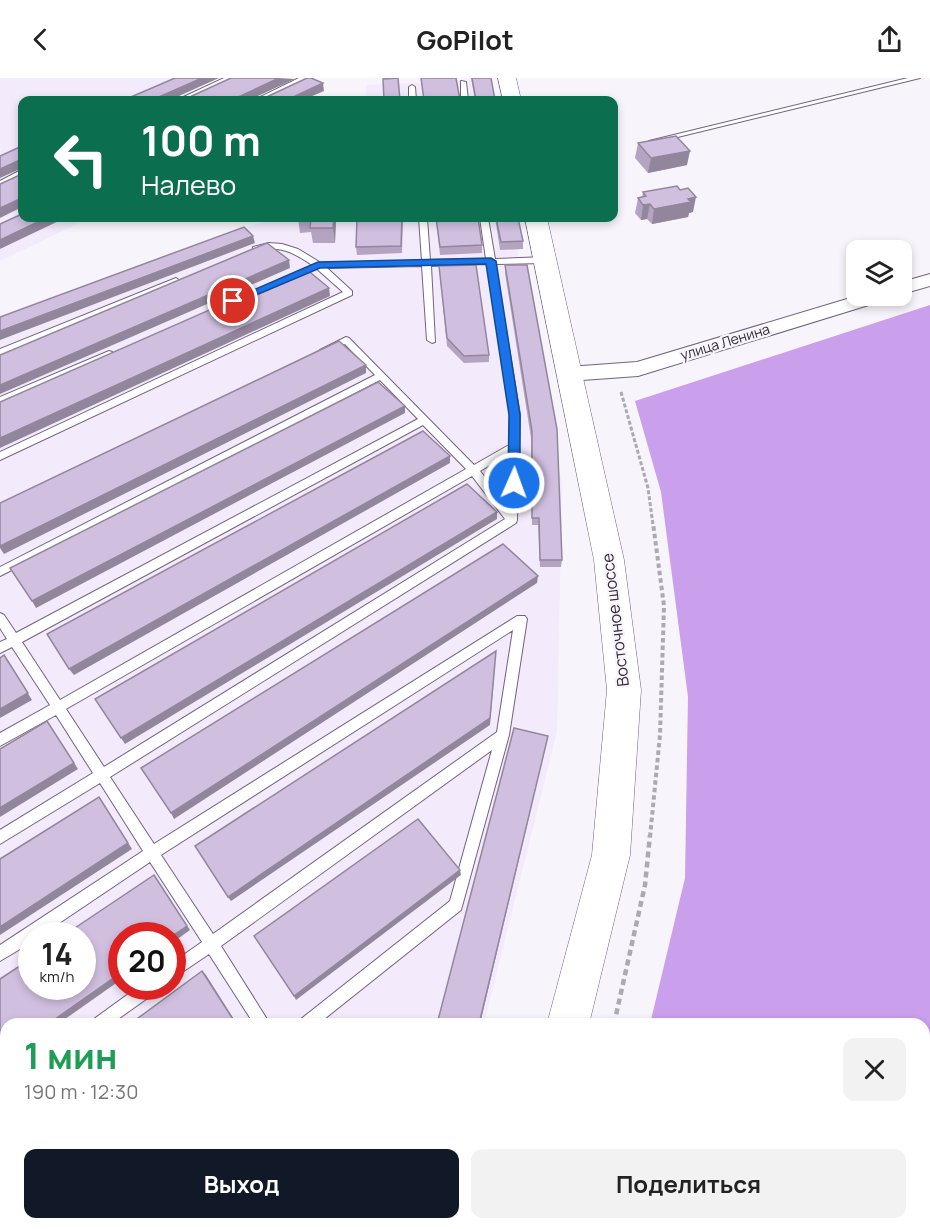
<!DOCTYPE html>
<html lang="ru">
<meta charset="utf-8">
<style>
body{margin:0;font-family:Manrope,sans-serif;background:#f2f2f2;color:#222;height:100vh;display:flex;flex-direction:column;font-size:22px;white-space:nowrap}
*{box-sizing:border-box;margin:0}
p{font-size:20px;color:#767676}
.icon{flex:none;width:33px;height:33px;fill:none;stroke:currentColor;stroke-width:2;stroke-linecap:round;stroke-linejoin:round}
.map{position:relative;flex:1;overflow:hidden}
.sheet{position:absolute;left:0px;top:940px;width:930px;height:212px;display:flex;flex-direction:column;background:#fff;border-radius:18px 18px 0 0;box-shadow:0 3px 9px #0003}
.sheet>*{flex:none}
.guide{position:absolute;left:18px;top:18px;width:600px;height:126px;border-radius:12px;box-shadow:0 3px 9px #0003;background:#0b6e4f;color:#fff;overflow:hidden}
.tools{position:absolute;left:846px;top:162px;display:grid;gap:12px}
.tools a{display:grid;place-items:center;width:66px;height:66px;border-radius:12px;background:#fff;box-shadow:0 3px 9px #0003;font-size:30px}
.speed{position:absolute;left:18px;top:844px;display:flex;gap:12px;font-size:30px;font-weight:700;text-align:center}
.speed>*{display:grid;place-content:center;width:78px;height:78px;border-radius:50%;background:#fff;box-shadow:0 3px 9px #0003;line-height:1}
.speed small{font-size:15px;font-weight:400}
.speed .limit{border:9px solid #d22;background:#fff;color:#111}
.pin{position:absolute;display:grid;place-items:center;width:51px;height:51px;color:#fff;margin:-26px;border:3px solid #fff;border-radius:50%;box-shadow:0 2px 6px #0007}
.me{position:absolute;width:66px;margin:-33px;rotate:2deg;stroke-linejoin:round;filter:drop-shadow(0 0 4px #0008)}
.turn{display:flex;align-items:center;gap:21px;height:126px;padding:0 24px;font-size:27px}
.turn .icon{width:78px;height:78px;stroke-width:2.5}
.turn b{display:block;font-size:42px;line-height:51px}
.round{display:grid;place-items:center;flex:none;width:63px;height:63px;border-radius:12px;background:#f2f2f2}
.headline{display:flex;align-items:center;justify-content:space-between;height:102px;padding:0 24px}
h1{font-size:36px;font-weight:700;line-height:45px;color:#1e9e55}
.action{display:flex;gap:12px;margin-top:auto;padding:12px 24px}
.action a{flex:1;height:69px;border-radius:12px;background:#111827;color:#fff;font-size:24px;font-weight:700;line-height:69px;text-align:center}
.action a+a{background:#f2f2f2;color:#222}
header{display:flex;justify-content:space-between;align-items:center;height:78px;padding:0 24px;background:#fff;font-size:27px;font-weight:700}
.map>svg:first-child{display:block}
</style>
<header><svg class="icon" aria-label="back" viewBox="0 0 24 24"><path d="M15 5l-7 7 7 7"/></svg>GoPilot<svg class="icon" aria-label="share" viewBox="0 0 24 24"><path d="M12 15V3M7 8l5-5 5 5M5 13v7h14v-7"/></svg></header>
<div class="map">
<svg width="930" height="1151" viewBox="0 0 930 1151">
<rect width="100%" height="100%" fill="#f8f4fb"/>
<g fill="#f3eafb" fill-rule="evenodd">
<polygon points="0,0 178,0 128,22 22,22 22,69 0,79"/>
<polygon points="484,2 488,22 366,22 366,7"/>
<polygon points="22,74 22,140 90,140 0,183 0,84"/>
<path d="M273,140H511L562,406L557,654L484,946H6V1146H432L431,1151H0V242ZM32,858H82V909H32ZM122,858H172V909H122Z"/>
</g>
<g fill="#ca9fec">
<polygon points="930,227 930,1123 924,1132 924,946 650,946 685,800 688,619 661,414 635,323"/>
<polygon points="589,1146 914,1146 910,1151 587,1151"/>
</g>
<g fill="none" stroke-linecap="round" stroke-linejoin="round">
<defs>
<g id="service">
<polygon points="224,0 233,0 186,22 177,22"/>
<polygon points="299,0 308,0 263,22 254,22"/>
<polygon points="908,0 920,0 653,65 649,63"/>
<polygon points="461,3 466,4 468,22 461,22"/>
<polygon points="412,7 415,9 416,22 409,22 409,9"/>
<polygon points="19,93 22,93 22,98 0,108 0,103"/>
<path d="M419,140H427L430,182L486,181L480,140H488L495,181L545,179L549,182L545,185L495,186L520,337L517,442L516,445L110,699L154,766L517,538H525L527,541L509,657L461,832L318,946H299L301,941L450,823L492,672L221,868L270,946H254L209,876L172,901V885L202,864L150,784L40,858H32V864L0,883V867L143,773L100,705L0,766V752L93,695L56,637L0,668V655L50,627L12,569L0,575V564L7,561L0,550V535L4,537L16,555L418,341L380,302L0,498V489L375,297L345,266L325,275L320,272L346,259L349,260L474,387L509,367L510,337L487,186L431,188L435,264L432,265L427,262L422,188L327,190L352,213V217L0,382V374L343,214L317,191L312,190V187C299,178 284,169 268,171C263,171 259,173 253,173V169L269,165L282,166L298,171L321,185L422,183ZM423,347L466,391L60,622L22,564ZM509,376L507,428L480,393ZM472,398L505,441L104,689L66,631ZM513,552L497,654L213,856L161,777Z"/>
<polygon points="176,200 180,203 179,205 0,277 0,271"/>
<polygon points="109,273 112,274 112,278 0,326 0,319"/>
<polygon points="138,909 158,909 156,914 111,946 92,946 94,941"/>
<polygon points="6,1005 6,1022 0,1025 0,1008"/>
<polygon points="37,1146 60,1146 57,1151 35,1151"/>
<polygon points="255,1146 276,1146 273,1151 253,1151"/>
<polygon points="384,1146 403,1146 405,1151 387,1151"/>
</g>
<g id="tertiary">
<polygon points="930,196 930,208 902,216 902,204"/>
<polygon points="857,218 888,218 885,222 638,298 568,303 560,301 557,296 560,291 568,289 637,284"/>
</g>
<g id="secondary">
<polygon points="498,0 516,0 521,22 503,22"/>
<polygon points="525,140 547,140 624,482 641,612 630,777 589,946 547,946 592,777 607,612 594,482"/>
<polygon points="482,1146 530,1146 528,1151 480,1151"/>
</g>
</defs>
<use href="#service" stroke="#736280" stroke-width="2"/>
<use href="#tertiary" stroke="#736280" stroke-width="2"/>
<use href="#secondary" stroke="#736280" stroke-width="1"/>
<polyline stroke="#ada8b1" stroke-width="3" stroke-dasharray="4 2" stroke-linecap="butt" points="621,314 648,410 653,447"/>
<polyline stroke="#ada8b1" stroke-width="4" stroke-dasharray="4.5 3" stroke-linecap="butt" points="650,759 660,657 664,528 653,445"/>
<g stroke="#ada8b1" stroke-width="4.5" stroke-dasharray="6 4" stroke-linecap="butt">
<polyline points="614,946 645,807 650,757"/>
<polyline points="559,1151 561,1146"/>
</g>
<use href="#service" fill="#fff" fill-rule="evenodd"/>
<use href="#tertiary" fill="#fff" fill-rule="evenodd"/>
<use href="#secondary" fill="#fff" fill-rule="evenodd"/>
</g>
<g fill="#b4a4c1">
<polygon points="471,0 491,0 495,22 475,22"/>
<polygon points="638,65 687,87 648,95 635,80"/>
<polygon points="643,114 693,134 689,135 688,139 652,146 647,141 641,142 635,135 638,120 642,119"/>
<polygon points="298,140 336,140 335,165 313,165 311,154 300,155"/>
<polygon points="403,140 402,175 357,177 356,169"/>
<polygon points="436,140 478,140 482,167 482,175 440,177"/>
<polygon points="495,140 518,140 523,163 523,171 500,172"/>
<polygon points="505,187 562,482 561,489 540,489 538,447 532,447 531,360 505,195"/>
<polygon points="439,188 489,277 489,284 464,285 447,268"/>
</g>
<g fill="#92869d">
<polygon points="202,0 219,0 170,22 152,22"/>
<polygon points="279,0 295,1 249,22 232,22"/>
<polygon points="323,5 324,13 303,22 287,22"/>
<polygon points="690,73 687,87 648,95 651,80"/>
<polygon points="22,81 22,90 0,100 0,91"/>
<polygon points="696,119 693,134 689,135 688,139 652,146 654,131"/>
<polygon points="22,120 22,129 0,140 0,130"/>
<polygon points="650,126 647,141 641,142 643,127"/>
<polygon points="46,140 65,140 0,171 0,162"/>
<polygon points="334,140 336,140 335,165 333,150"/>
<polygon points="253,158 255,165 0,262 0,253"/>
<polygon points="289,182 290,190 0,316 0,307"/>
<polygon points="329,210 330,218 0,370 0,360"/>
<polygon points="366,287 366,295 4,476 0,470 0,468"/>
<polygon points="405,328 405,335 36,530 32,523"/>
<polygon points="450,378 450,385 74,597 69,591"/>
<polygon points="497,434 497,441 125,666 121,660"/>
<polygon points="538,498 537,505 174,741 171,735"/>
<polygon points="496,573 490,647 231,823 228,819"/>
<polygon points="4,577 32,622 0,640 0,631"/>
<polygon points="47,643 78,691 0,739 0,730"/>
<polygon points="548,658 480,946 479,946"/>
<polygon points="99,719 132,771 0,857 0,849"/>
<polygon points="460,792 461,797 296,922 294,918"/>
<polygon points="154,797 190,852 172,865 172,858"/>
<polygon points="202,893 206,897 237,946 236,946"/>
<polygon points="122,894 122,901 58,946 48,946"/>
<polygon points="6,976 6,983 0,988 0,980"/>
<polygon points="6,1133 6,1139 0,1144 0,1137"/>
<polygon points="225,1146 229,1146 223,1151 219,1151"/>
</g>
<g fill="#d1bfe0" stroke="#92869d" stroke-width="1.5">
<polygon points="175,0 202,0 152,22 124,22"/>
<polygon points="231,0 279,0 232,22 183,22"/>
<polygon points="307,0 311,0 323,5 287,22 260,22"/>
<polygon points="398,0 400,22 384,22 383,1"/>
<polygon points="421,0 456,0 460,22 424,22"/>
<polygon points="472,0 491,0 495,22 476,22"/>
<polygon points="676,58 690,73 651,80 638,65"/>
<polygon points="22,68 22,81 0,91 0,78"/>
<polygon points="22,96 22,120 0,130 0,106"/>
<polygon points="677,108 680,112 688,110 696,119 688,121 691,124 654,131 650,126 643,127 638,120 646,118 643,114"/>
<polygon points="22,136 22,140 46,140 0,162 0,146"/>
<polygon points="311,140 334,140 333,150 310,150"/>
<polygon points="357,140 402,140 401,168 356,169"/>
<polygon points="436,140 478,140 482,167 440,169"/>
<polygon points="496,140 518,140 523,163 501,164"/>
<polygon points="244,149 253,158 0,253 0,239"/>
<polygon points="267,165 289,182 0,307 0,277"/>
<polygon points="476,187 489,277 464,278 447,260 439,188"/>
<polygon points="505,187 527,187 557,351 562,482 540,482 539,440 532,440 532,353"/>
<polygon points="305,190 329,210 0,360 0,324"/>
<polygon points="339,263 366,287 0,468 0,425"/>
<polygon points="378,304 405,328 32,523 10,490"/>
<polygon points="423,353 450,378 69,591 47,556"/>
<polygon points="467,406 497,434 121,660 95,621"/>
<polygon points="503,466 538,498 171,735 141,690"/>
<polygon points="496,573 490,640 228,819 195,768"/>
<polygon points="4,577 28,615 0,631 0,580"/>
<polygon points="47,643 74,685 0,730 0,671"/>
<polygon points="514,650 548,658 479,946 437,946"/>
<polygon points="99,719 128,765 0,849 0,781"/>
<polygon points="418,741 460,792 294,918 254,858"/>
<polygon points="154,797 187,848 172,858 122,858 122,894 48,946 6,946 6,976 0,980 0,901 32,880 32,909 82,909 82,858 63,858"/>
<polygon points="202,893 236,946 130,946"/>
<polygon points="6,1037 6,1133 0,1137 0,1042"/>
<polygon points="89,1146 225,1146 219,1151 83,1151"/>
</g>
<polygon fill="#1a73e8" stroke="#114b97" stroke-width="1.5" points="491,180 496,183 520,337 520,405 514,409 508,405 509,337 486,186 320,190 237,225 228,223 318,184"/>
<g text-anchor="middle" stroke-width="4.5" stroke-linejoin="round" paint-order="stroke">
<g font-size="14" fill="#322b38" stroke="#f8f4fb">
<text transform="translate(725 264) rotate(-17)" y="5">улица Ленина</text>
</g>
<g font-size="16" fill="#322b38" stroke="#f8f4fb">
<text transform="translate(615 542) rotate(-97)" y="6">Восточное шоссе</text>
</g>
</g>
</svg>
<div class="tools">
<a><svg class="icon" aria-label="layers" viewBox="0 0 24 24"><path d="M12 4l9 5-9 5-9-5zM3 14l9 5 9-5"/></svg></a>
</div>
<div class="speed"><div>14<small>km/h</small></div><div class="limit">20</div></div>
<div class="pin" style="left:233px;top:223px;background:#d93025"><svg class="icon" aria-label="arrive" viewBox="0 0 24 24"><path d="M6 21V4h12l-3 4 3 4H6"/></svg></div>
<svg class="me" style="left:514px;top:405px" viewBox="-20 -20 40 40"><circle r="17" fill="#1a73e8" stroke="#fff" stroke-width="3"/><path d="M0-11L8 9 0 5-8 9z" fill="#fff"/></svg>
<div class="guide">
<div class="turn"><svg class="icon" aria-label="left" viewBox="0 0 24 24"><path d="M17 20v-9H6M10 6l-5 5 5 5"/></svg><div><b>100 m</b>Налево</div></div>
</div>
<section class="sheet">
<div class="headline"><div><h1>1 мин</h1><p>190 m · 12:30</p></div><a class="round"><svg class="icon" aria-label="close" viewBox="0 0 24 24"><path d="M6 6l12 12M18 6L6 18"/></svg></a></div>
<div class="action"><a>Выход</a><a>Поделиться</a></div>
</section>
</div>
